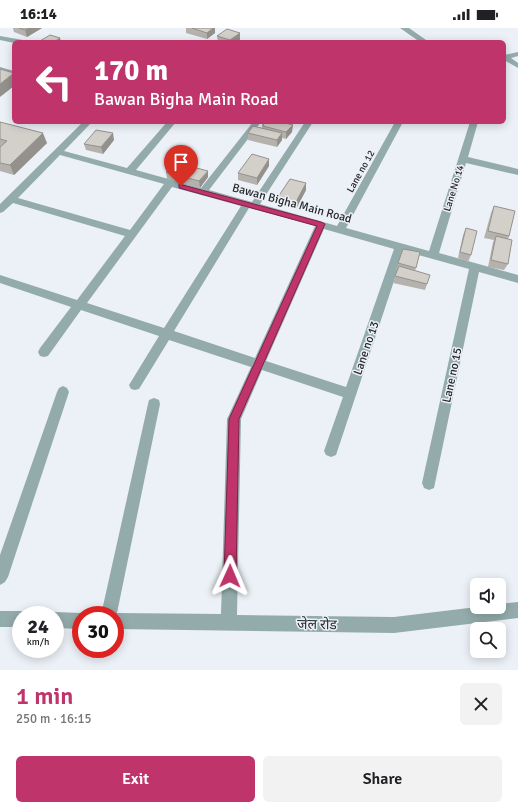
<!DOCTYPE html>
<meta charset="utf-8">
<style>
body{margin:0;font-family:Signika,"Noto Sans Devanagari",sans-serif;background:#f2f2f2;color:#202124;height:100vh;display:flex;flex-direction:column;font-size:15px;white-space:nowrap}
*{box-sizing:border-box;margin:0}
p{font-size:13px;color:#757577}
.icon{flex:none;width:22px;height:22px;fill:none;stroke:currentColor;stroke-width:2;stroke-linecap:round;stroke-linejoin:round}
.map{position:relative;height:642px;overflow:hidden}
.details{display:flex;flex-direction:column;background:#fff;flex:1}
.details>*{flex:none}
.banner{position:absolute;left:12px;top:12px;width:494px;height:84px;border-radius:6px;box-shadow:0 2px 10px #0003;background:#bf346b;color:#fff;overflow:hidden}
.controls{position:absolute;left:470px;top:550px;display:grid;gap:8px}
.controls a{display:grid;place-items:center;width:36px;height:36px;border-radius:6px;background:#fff;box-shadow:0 2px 10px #0003;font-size:20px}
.speed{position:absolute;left:12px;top:578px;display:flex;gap:8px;font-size:20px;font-weight:700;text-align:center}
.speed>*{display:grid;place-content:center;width:52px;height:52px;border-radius:50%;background:#fff;box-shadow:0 2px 10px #0003;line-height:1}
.speed small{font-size:10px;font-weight:400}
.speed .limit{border:6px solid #d22;background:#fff;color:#111}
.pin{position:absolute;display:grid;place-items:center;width:34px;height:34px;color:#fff;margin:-41px -17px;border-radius:50% 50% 50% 0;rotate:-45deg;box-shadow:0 0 4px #0007}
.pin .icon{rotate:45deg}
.me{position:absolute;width:44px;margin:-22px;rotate:1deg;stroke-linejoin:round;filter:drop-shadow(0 0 3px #0008)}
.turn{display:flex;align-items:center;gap:14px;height:84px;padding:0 16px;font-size:18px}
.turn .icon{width:52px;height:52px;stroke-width:2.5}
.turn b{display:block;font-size:28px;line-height:34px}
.round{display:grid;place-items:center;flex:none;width:42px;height:42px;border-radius:6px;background:#f2f2f2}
.headline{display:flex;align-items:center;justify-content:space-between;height:68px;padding:0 16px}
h1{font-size:24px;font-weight:600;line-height:30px;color:#bf346b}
.button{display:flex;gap:8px;margin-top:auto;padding:8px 16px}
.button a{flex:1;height:46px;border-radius:6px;background:#bf346b;color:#fff;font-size:16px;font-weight:600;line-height:46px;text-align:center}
.button a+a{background:#f2f2f2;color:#202124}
.status{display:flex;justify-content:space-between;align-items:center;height:28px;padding:0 20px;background:#fff;direction:ltr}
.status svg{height:11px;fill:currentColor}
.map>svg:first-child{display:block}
</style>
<div class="status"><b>16:14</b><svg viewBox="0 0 49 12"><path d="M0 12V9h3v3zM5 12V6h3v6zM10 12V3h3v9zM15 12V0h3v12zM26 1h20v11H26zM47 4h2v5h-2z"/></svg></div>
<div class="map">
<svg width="518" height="642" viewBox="0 0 518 642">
<rect width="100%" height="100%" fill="#ecf1f7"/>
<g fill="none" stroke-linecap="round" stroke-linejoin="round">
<g fill="#94abac" fill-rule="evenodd">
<polygon points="400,0 409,0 429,14 420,14"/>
<polygon points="0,8 23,12 24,14 14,15 0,12"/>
<polygon points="518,24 518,28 511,30 518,35 518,40 504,32 504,27"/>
<polygon points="0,39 14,43 14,47 0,43"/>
<path d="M83,94H92L64,123L127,140L167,94H176L136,142L201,160L253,94H261L209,162L252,174L305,94H313L260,176L337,198L395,94H403L346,200L429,223L470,94H478L468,129L518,141V147L466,135L439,225L518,247V255L479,244L434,460L429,462L424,460L422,455L469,241L404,223L336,427L331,429L326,427L324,423L343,369L262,342L241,391L237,587L394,589L477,579H499V576L518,574V590L394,605L115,601V587H101L148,376L149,372L154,370L159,372L160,376L117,585L221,586L227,391L251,339L169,312L139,361L135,362L131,361L129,357L159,308L81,282L48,328L44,329L40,328L38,324L40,320L71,279L0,255V247L77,272L125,208L13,175L3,184L0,185V176ZM60,127L164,156L130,202L18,170ZM172,159L241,178L164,300L87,275ZM249,180L315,198L255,330L174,303ZM324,201L394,221L346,359L266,333Z"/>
<polygon points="63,358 67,360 69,364 8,549 5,554 0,557 0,527 57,364 59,360"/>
<polygon points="0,583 21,583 27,587 21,587 21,599 0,599"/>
<polygon points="55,584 81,585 86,587 81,587 81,601 55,600 55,587 49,587"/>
</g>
</g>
<g fill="#b5b2ad">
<polygon points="13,0 42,0 27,9 14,4"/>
<polygon points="186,0 215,0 215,5 207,11 186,5"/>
<polygon points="240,5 240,12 237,14 218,14 217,8"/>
<polygon points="0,94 47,115 14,147 0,143"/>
<polygon points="262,94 282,94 292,104 286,111 282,110 282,112 277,119 248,112 248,105 262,100"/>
<polygon points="114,112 103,126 86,122 84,116"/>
<polygon points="269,131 269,138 257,157 238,152 238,145"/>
<polygon points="166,144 208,149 200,160 167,151"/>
<polygon points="306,162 296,181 278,175 278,169"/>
<polygon points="494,178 509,208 508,211 508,236 504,242 488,239 493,214 494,212 484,210 491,185"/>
<polygon points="466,200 471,227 468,234 458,230 463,207"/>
<polygon points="403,221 420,224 415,243 427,256 425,262 393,255 398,242 396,242"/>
</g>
<g fill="#94918d">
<polygon points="29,0 42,0 27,9 25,2"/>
<polygon points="213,0 215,0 215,5 207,11 207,5"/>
<polygon points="240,5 240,12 237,14 230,14 230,12"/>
<polygon points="60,10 61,13 60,14 54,14"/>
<polygon points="14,45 14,58 0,69 0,56"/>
<polygon points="293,97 292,104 286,111 286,104"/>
<polygon points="43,105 47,115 14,147 10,137"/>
<polygon points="113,105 114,112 103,126 101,119"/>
<polygon points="282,105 282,112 277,119 277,112"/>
<polygon points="269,131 269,138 257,157 257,150"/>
<polygon points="208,143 208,149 200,160 199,153"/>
<polygon points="306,155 306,162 296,181 296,174"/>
</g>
<g fill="#d3cfc9" stroke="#94918d">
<polygon points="19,0 29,0 25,2"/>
<polygon points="192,0 213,0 207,5"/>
<polygon points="227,1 240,5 230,12 217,8"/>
<polygon points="50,7 60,10 54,14 42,14 40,13"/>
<polygon points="0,41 14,45 0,56"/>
<polygon points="0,94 43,105 10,137 0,135 0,119 7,113 0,111"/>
<polygon points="264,94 282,94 293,97 286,104 263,98 265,94"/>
<polygon points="253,98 282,105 277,112 248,105"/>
<polygon points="96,102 113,105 101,119 84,116"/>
<polygon points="252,126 269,131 257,150 238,145"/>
<polygon points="174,134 208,143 199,153 166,144"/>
<polygon points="290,151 306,155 296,174 278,169"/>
<polygon points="494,178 515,183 509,208 488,203"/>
<polygon points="466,200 477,203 471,227 460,224"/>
<polygon points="496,208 512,212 508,236 491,232"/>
<polygon points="403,221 420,224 416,240 398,235"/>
<polygon points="399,238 430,247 427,256 395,248"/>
</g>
<polygon fill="#bf346b" stroke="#7c2246" points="179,156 321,194 325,196 239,391 236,548 234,552 230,554 226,552 224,548 229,391 317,198 179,160"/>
<g text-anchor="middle" stroke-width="3" stroke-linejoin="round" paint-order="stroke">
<g font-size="10" fill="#27292b" stroke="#ecf1f7">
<text transform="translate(360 143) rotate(-61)" y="4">Lane no 12</text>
<text transform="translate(453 160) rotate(-73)" y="4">Lane No 14</text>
</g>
<g font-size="12" fill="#27292b" stroke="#ecf1f7">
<text transform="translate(292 175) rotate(15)" y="4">Bawan Bigha Main Road</text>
<text transform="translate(366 320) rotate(-71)" y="4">Lane no 13</text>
<text transform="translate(452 347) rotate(-78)" y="4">Lane no 15</text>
</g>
<g font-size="14" fill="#27292b" stroke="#ecf1f7">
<text transform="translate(317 596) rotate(1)" y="5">जेल रोड</text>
</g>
</g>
</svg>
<div class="controls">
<a><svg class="icon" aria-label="sound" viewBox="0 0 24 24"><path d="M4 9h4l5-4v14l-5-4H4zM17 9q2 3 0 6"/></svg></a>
<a><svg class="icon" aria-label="search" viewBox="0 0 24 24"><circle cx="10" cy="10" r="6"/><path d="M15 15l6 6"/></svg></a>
</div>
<div class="speed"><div>24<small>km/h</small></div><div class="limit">30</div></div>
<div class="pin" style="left:181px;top:158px;background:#d93025"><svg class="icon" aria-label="arrive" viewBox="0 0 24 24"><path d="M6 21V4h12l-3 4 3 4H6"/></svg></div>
<svg class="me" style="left:230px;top:548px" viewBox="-20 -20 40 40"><path d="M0-17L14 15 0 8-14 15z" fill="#bf346b" stroke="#fff" stroke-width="4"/></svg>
<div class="banner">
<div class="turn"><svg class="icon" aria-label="left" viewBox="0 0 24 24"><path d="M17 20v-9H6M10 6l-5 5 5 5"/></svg><div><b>170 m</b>Bawan Bigha Main Road</div></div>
</div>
</div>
<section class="details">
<div class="headline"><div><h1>1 min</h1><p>250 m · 16:15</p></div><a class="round"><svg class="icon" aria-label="close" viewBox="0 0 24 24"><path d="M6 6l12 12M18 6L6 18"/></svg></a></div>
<div class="button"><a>Exit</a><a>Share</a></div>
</section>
